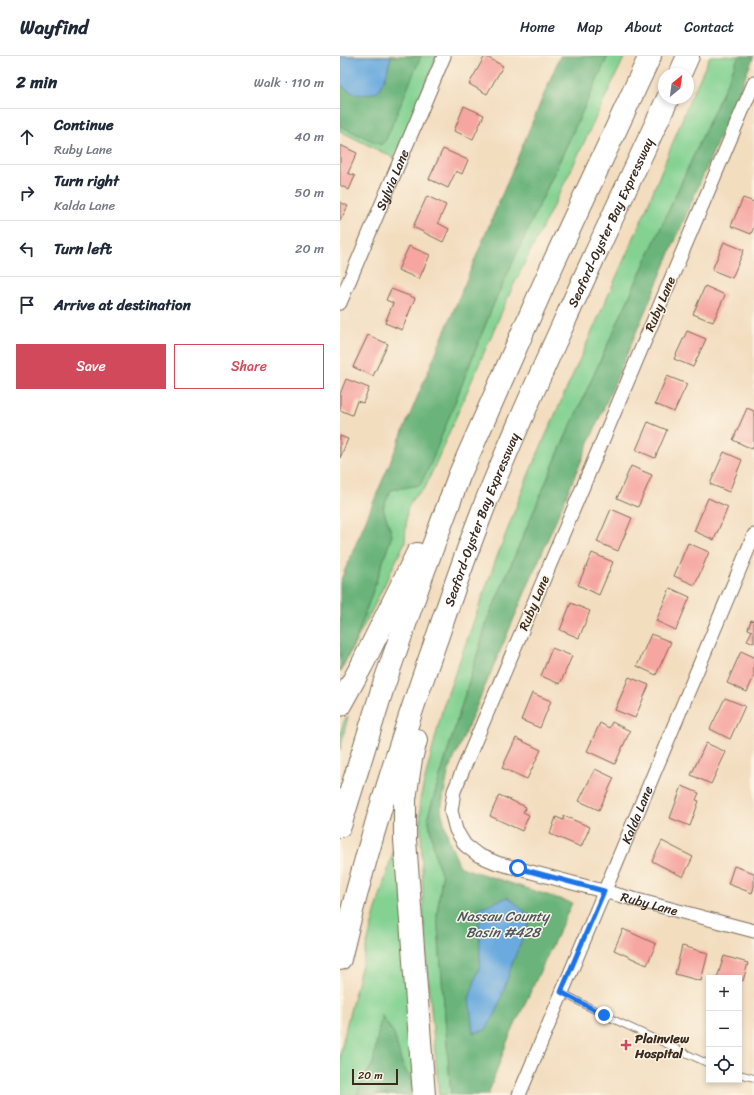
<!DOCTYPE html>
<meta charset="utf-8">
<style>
:root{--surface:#fff;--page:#f2f2f3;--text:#1f2937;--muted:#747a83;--line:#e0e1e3;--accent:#d1495b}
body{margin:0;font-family:Sriracha,sans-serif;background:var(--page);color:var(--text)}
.controls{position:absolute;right:12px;bottom:12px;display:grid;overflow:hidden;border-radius:0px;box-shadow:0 2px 6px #0003}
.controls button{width:36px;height:36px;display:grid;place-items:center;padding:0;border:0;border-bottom:1px solid var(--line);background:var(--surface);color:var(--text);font:20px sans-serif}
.compass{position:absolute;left:318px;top:12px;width:36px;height:36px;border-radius:50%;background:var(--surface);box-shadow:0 2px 6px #0003;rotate:29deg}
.scale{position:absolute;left:12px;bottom:10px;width:46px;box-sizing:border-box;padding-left:4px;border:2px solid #3b2a1e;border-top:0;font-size:11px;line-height:14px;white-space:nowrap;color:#3b2a1e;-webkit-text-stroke:3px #fcf5e5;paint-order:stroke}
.stop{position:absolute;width:12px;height:12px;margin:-9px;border:3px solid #1a73e8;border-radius:50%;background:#fff}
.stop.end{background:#1a73e8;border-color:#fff;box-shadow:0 1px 4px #0008}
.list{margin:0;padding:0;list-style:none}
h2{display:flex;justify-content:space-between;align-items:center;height:52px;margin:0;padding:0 16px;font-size:17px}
h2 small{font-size:13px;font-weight:400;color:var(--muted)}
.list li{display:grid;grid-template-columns:26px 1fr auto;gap:12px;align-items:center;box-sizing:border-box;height:56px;padding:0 16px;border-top:1px solid var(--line)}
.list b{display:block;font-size:15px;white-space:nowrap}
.list p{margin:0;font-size:13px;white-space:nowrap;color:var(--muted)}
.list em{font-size:13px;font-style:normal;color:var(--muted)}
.actions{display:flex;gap:8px;padding:12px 16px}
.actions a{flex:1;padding:9px 0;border:1px solid var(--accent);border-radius:0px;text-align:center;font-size:14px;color:var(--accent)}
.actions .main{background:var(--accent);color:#fff}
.icon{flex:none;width:22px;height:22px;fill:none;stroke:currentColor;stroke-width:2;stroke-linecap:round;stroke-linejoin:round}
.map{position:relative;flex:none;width:414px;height:1039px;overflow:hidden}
header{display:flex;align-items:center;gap:24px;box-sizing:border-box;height:56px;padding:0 20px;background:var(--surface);border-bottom:1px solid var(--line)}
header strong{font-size:19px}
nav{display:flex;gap:22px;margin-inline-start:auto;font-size:14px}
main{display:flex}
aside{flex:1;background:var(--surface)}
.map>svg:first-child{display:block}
.green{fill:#83d292;stroke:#5f7e58}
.forest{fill:#6ab47c;stroke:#526f4d}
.water{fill:#6baade;stroke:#536a7e}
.building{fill:#f6a5a0}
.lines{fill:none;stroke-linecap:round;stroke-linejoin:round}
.lane-casing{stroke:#7b6956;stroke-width:8}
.street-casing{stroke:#7b6956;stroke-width:15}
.highway-casing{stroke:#7b6956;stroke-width:24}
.lane{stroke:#fff;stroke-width:6}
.street{stroke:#fff;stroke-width:13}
.highway{stroke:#fff;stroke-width:22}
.route{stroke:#1a73e8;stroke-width:5}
.poi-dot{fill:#d1495b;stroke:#fcf5e5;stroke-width:1.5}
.labels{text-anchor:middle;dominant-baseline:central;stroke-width:3;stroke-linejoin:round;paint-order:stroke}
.street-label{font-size:13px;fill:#3b2a1e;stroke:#fcf5e5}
.poi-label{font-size:13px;font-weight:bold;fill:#3b2a1e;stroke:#fcf5e5;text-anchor:start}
.water-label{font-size:14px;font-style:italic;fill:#4c5761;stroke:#fcf5e5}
</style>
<header>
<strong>Wayfind</strong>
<nav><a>Home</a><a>Map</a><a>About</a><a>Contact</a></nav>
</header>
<main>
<aside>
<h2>2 min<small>Walk · 110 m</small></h2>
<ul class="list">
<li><svg class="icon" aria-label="ahead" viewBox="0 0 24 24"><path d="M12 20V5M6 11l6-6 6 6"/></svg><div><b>Continue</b><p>Ruby Lane</p></div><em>40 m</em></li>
<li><svg class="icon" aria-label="right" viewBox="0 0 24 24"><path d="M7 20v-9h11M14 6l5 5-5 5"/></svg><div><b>Turn right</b><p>Kalda Lane</p></div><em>50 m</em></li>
<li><svg class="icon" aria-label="left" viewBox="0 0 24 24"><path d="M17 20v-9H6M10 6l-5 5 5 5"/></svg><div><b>Turn left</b></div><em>20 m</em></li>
<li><svg class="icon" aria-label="arrive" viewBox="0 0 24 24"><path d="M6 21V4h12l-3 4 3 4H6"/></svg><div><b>Arrive at destination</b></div></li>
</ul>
<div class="actions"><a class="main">Save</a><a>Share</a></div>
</aside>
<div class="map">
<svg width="414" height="1039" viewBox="0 0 414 1039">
<rect width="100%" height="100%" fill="#fcf5e5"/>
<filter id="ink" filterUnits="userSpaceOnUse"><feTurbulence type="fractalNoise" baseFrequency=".025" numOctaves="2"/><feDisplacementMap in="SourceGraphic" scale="8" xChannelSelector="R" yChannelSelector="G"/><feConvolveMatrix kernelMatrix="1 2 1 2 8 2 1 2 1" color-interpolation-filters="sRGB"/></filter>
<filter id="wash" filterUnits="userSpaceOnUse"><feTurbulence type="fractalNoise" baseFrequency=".012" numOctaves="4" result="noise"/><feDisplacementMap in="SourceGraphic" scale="16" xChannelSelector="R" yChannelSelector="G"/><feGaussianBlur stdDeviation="0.9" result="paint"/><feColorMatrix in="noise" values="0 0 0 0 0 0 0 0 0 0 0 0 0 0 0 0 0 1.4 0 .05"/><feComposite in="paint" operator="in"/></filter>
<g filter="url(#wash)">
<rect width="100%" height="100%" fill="#f3ddbf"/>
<!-- green -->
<g class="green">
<path d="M0,0H97L54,102L0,75Z"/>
<path d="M268,0H285L230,116L173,230L85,432L73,442L67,454L65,486L35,548L0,616L17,581L52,479L43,452L51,433L80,429L91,407L154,247Z"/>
<path d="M370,0H399L220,393L148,563L88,760L96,803L102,820L97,858L111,1039H99L84,876L80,743L103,651L155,506L190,415L303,161L349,46Z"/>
<path d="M8,660L0,695C0,683 0,667 8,660Z"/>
<path d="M58,779L78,1039H0V999L7,967L35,857Z"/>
</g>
<!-- forest -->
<g class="forest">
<path d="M0,0H81L46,84L41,89L0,70Z"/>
<path d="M220,0H268L154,247L91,407L80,429L51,434L43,452L52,479L17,581L0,615V526Z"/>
<path d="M399,0H414L108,717L101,754L109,785L120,811L232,847L167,986L148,1039H111L97,858L102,820L96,803L88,760L148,563L220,393Z"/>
<path d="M41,959L54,978L62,1008L72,1025L70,1039H17L21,1026L33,1008Z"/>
</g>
<!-- water -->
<g class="water">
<path d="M0,0H51L46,20L38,36C19,40 15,41 0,28Z"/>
<path d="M168,841L191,861L172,908L157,955L146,974L133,977L129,943L140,909L139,852Z"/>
</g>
<g id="blocks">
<!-- building -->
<g class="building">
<path d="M145,0L163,10L147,38L129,28Z"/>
<path d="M124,50L144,59L133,83L114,75Z"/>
<path d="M0,89L17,97L8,117L15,120L9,134L0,129Z"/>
<path d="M103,93L128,104L122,118L116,115L108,132L89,123Z"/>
<path d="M87,140L106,149L98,167L109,173L103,186L73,171Z"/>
<path d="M403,142L414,146V171L411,178L391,170Z"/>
<path d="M0,146L8,150L0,165Z"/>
<path d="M384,186L404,194L392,222L372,214Z"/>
<path d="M69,190L90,199L79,223L58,214Z"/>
<path d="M365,230L385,239L373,266L353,258Z"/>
<path d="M51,233L75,242L62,274L45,267L53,247L46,244Z"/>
<path d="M347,275L366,283L353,311L334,303Z"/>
<path d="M28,279L48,288L33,320L13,311Z"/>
<path d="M327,320L347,328L334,356L315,348Z"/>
<path d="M6,323L29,332L23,347L17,345L12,359L0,354V338Z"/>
<path d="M407,352L414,355V389L412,393L393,384Z"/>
<path d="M308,366L327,374L315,402L296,394Z"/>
<path d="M0,380L8,383L0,402Z"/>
<path d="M384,396L402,404L389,436L370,428Z"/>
<path d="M291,410L312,419L298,451L277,442Z"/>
<path d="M368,442L388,451L374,484L354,475Z"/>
<path d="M271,453L292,462L278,495L257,486Z"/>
<path d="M348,487L369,496L355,529L334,520Z"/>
<path d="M252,497L273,506L259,539L238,529Z"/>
<path d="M330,532L350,541L336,574L316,565Z"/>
<path d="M231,547L250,555L239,582L220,574Z"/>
<path d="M411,564L414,565V587L407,584L412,575L408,573Z"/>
<path d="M311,578L331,586L316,619L297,610Z"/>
<path d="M212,592L232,600L220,628L201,620Z"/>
<path d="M401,595L414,601V620L407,636L387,627Z"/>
<path d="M289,621L309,629L295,662L275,654Z"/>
<path d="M192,637L211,645L200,672L181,664Z"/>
<path d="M385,642L405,650L390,683L370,673Z"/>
<path d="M272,666L290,675L275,708L247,695L260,667L269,672Z"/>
<path d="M176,682L201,694L187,723L162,712Z"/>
<path d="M366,687L386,696L371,728L351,719Z"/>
<path d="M255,713L274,722L259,754L239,745Z"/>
<path d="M342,730L359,737L356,744L359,745L350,770L330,762Z"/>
<path d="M159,739L186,751L183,756L189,759L182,775L150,760Z"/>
<path d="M224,760L250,771L241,791L210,778L216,761L223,764Z"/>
<path d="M322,785L353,801L343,821L312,805Z"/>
<path d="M394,810L414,817V831L412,837L388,828Z"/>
<path d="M283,873L316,888L307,909L274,894Z"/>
<path d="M342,890L368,897L361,925L335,918Z"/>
<path d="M384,900L408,907L403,925L399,924V922L388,921V922H377Z"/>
</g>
</g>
</g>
<g filter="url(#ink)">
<use href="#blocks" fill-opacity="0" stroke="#7b6956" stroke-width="1"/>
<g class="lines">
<defs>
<g id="lane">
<path d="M221,936L264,959L369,1008"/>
<path d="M399,1018L414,1022"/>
</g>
<g id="street">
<path id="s1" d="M414,27L114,735L111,755L116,774L125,789L138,799L157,807L414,875"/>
<path id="s2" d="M0,247L104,0"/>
<path id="s3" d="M179,1039L414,479"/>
</g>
<g id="highway">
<path d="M340,18L348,0"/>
<path d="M0,649L22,609L77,498"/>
<path d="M76,684L71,703L65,743V784L84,1039"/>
<path d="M0,770L43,631L80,525L119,420L212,210L310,0"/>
<path id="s4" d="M0,903C26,793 60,685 98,579C115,529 132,479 152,431C207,299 268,171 328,42"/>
</g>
</defs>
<!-- lane casing -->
<use href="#lane" class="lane-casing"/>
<!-- street casing -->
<use href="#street" class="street-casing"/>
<!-- highway casing -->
<use href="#highway" class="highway-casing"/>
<!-- lane -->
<use href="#lane" class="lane"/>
<!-- street -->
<use href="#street" class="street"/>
<!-- highway -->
<use href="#highway" class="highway"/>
</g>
</g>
<g class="lines" filter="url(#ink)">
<!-- route -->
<path class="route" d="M178,812L264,835L221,936L264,959"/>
</g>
<!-- markers -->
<path class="poi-dot" d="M284 983h4v4h4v4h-4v4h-4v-4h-4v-4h4z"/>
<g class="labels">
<!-- street labels -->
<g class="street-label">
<text stroke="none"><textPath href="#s2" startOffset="134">Sylvia Lane</textPath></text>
<text stroke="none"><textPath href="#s4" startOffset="786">Seaford-Oyster Bay Expressway</textPath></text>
<text transform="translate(320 248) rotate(-67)">Ruby Lane</text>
<text stroke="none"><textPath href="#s4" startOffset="462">Seaford-Oyster Bay Expressway</textPath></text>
<text transform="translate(194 547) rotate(-67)">Ruby Lane</text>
<text stroke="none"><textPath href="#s3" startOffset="304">Kalda Lane</textPath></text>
<text stroke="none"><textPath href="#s1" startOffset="1021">Ruby Lane</textPath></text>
</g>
<!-- poi labels -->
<g class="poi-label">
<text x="295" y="982">Plainview<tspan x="295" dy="15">Hospital</tspan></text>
</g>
<!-- water labels -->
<g class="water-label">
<text x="163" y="860">Nassau County<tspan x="163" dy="16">Basin #428</tspan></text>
</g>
</g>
</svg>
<div class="controls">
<button>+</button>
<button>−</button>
<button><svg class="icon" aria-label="locate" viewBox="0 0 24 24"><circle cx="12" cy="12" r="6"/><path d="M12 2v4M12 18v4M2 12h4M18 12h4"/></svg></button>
</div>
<svg class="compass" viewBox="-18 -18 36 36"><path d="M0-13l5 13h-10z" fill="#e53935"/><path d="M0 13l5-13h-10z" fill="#747a83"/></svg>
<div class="scale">20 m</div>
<div class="stop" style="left:178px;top:812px"></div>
<div class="stop end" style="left:264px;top:959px"></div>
</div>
</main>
